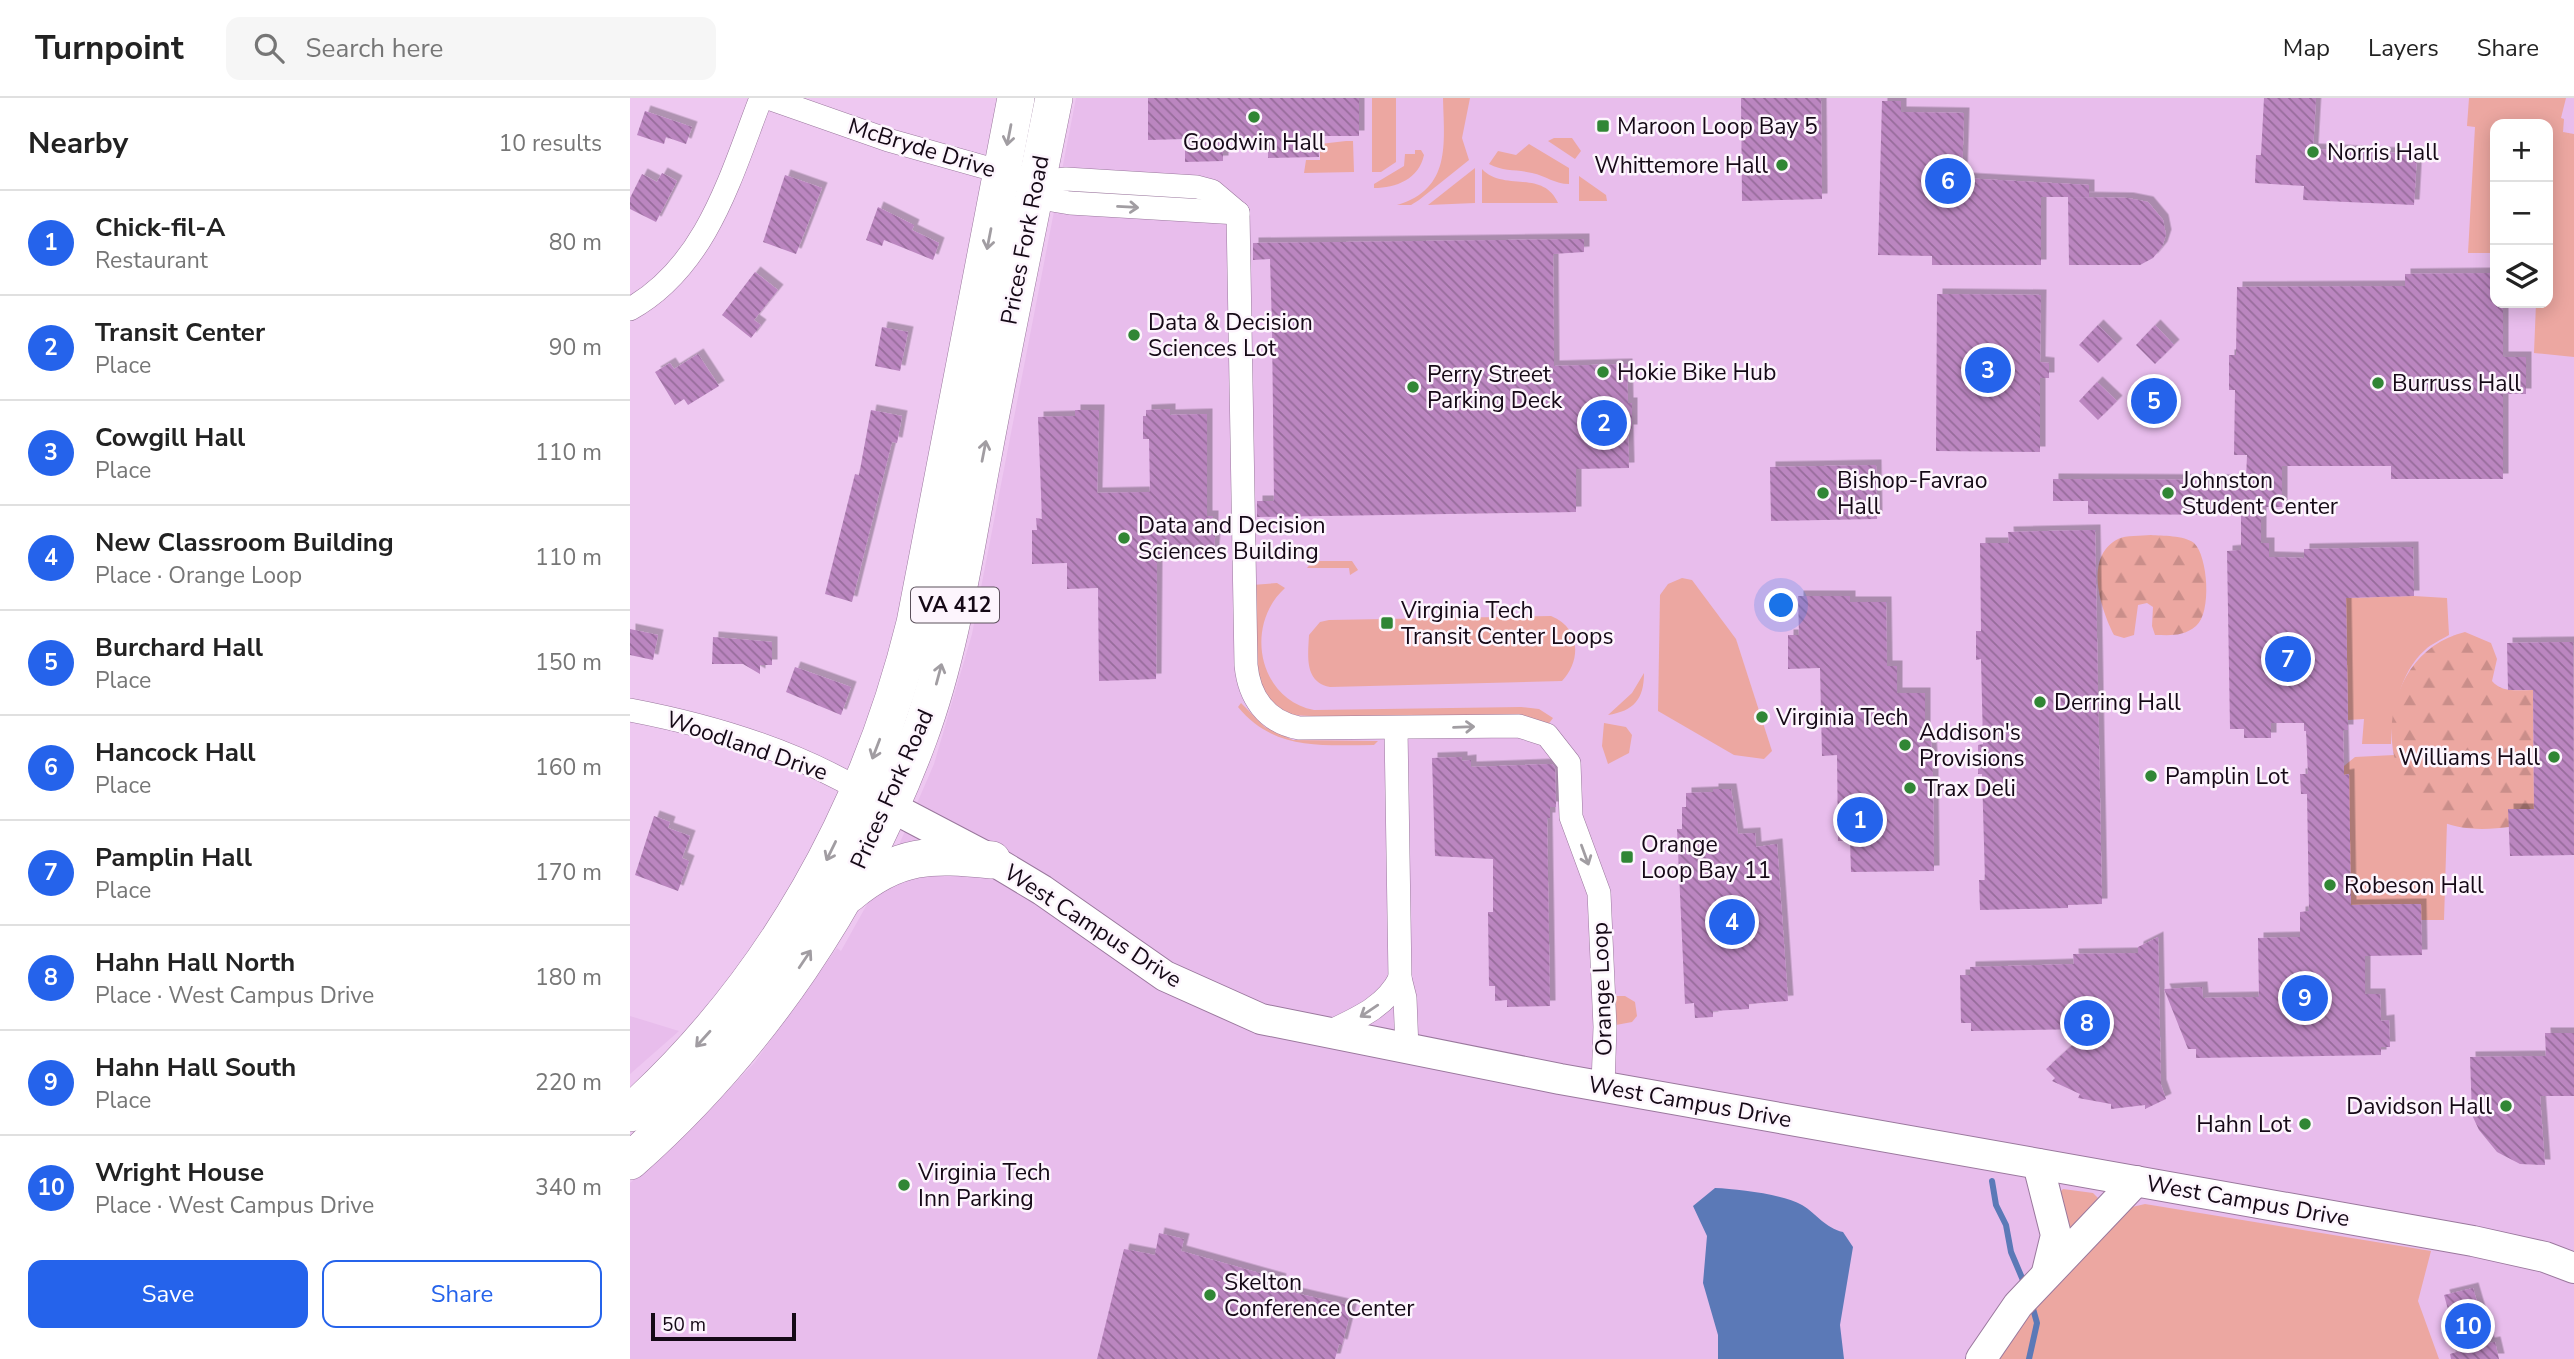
<!DOCTYPE html>
<meta charset="utf-8">
<style>
:root{--surface:#fff;--page:#f6f6f6;--text:#222;--muted:#767676;--line:#e0e0e0;--accent:#2563eb}
body{margin:0;font-family:"Nunito Sans",sans-serif;background:var(--page);color:var(--text)}
.controls{position:absolute;right:21px;top:21px;display:grid;overflow:hidden;border-radius:14px;box-shadow:0 4px 18px #0003}
.controls button{width:63px;height:63px;display:grid;place-items:center;padding:0;border:0;border-bottom:2px solid var(--line);background:var(--surface);color:var(--text);font:35px sans-serif}
.scale{position:absolute;left:21px;bottom:18px;width:145px;box-sizing:border-box;padding-left:7px;border:4px solid #150916;border-top:0;font-size:19px;line-height:24px;white-space:nowrap;color:#150916;-webkit-text-stroke:5px #fdf5fd;paint-order:stroke}
.you{position:absolute;left:1152px;top:508px;width:24px;height:24px;margin:-18px;border:5px solid #fff;border-radius:50%;background:#1a73e8;box-shadow:0 0 0 10px #1a73e833}
.badge{display:grid;place-items:center;width:46px;height:46px;border-radius:50%;background:var(--accent);color:#fff;font-size:23px;font-weight:700}
.pin{position:absolute;translate:-50% -50%;border:4px solid #fff;box-shadow:0 2px 7px #0006}
.list{margin:0;padding:0;list-style:none}
h2{display:flex;justify-content:space-between;align-items:center;height:91px;margin:0;padding:0 28px;font-size:30px}
h2 small{font-size:23px;font-weight:400;color:var(--muted)}
.list li{display:grid;grid-template-columns:46px 1fr auto;gap:21px;align-items:center;box-sizing:border-box;height:105px;padding:0 28px;border-top:2px solid var(--line)}
.list b{display:block;font-size:26px;white-space:nowrap}
.list p{margin:0;font-size:23px;white-space:nowrap;color:var(--muted)}
.list em{font-size:23px;font-style:normal;color:var(--muted)}
.actions{display:flex;gap:14px;padding:21px 28px}
.actions a{flex:1;padding:16px 0;border:2px solid var(--accent);border-radius:14px;text-align:center;font-size:24px;color:var(--accent)}
.actions .main{background:var(--accent);color:#fff}
.icon{flex:none;width:38px;height:38px;fill:none;stroke:currentColor;stroke-width:2;stroke-linecap:round;stroke-linejoin:round}
.map{position:relative;flex:none;width:1944px;height:1261px;overflow:hidden}
header{display:flex;align-items:center;gap:42px;box-sizing:border-box;height:98px;padding:0 35px;background:var(--surface);border-bottom:2px solid var(--line)}
header strong{font-size:33px}
nav{display:flex;gap:38px;margin-inline-start:auto;font-size:24px}
.search{width:490px;height:63px;background:var(--page);display:flex;align-items:center;gap:18px;box-sizing:border-box;padding:0 24px;border-radius:14px;color:var(--muted);font-size:26px}
main{display:flex}
aside{flex:1;background:var(--surface)}
.map>svg:first-child{display:block}
.built{fill:#e8bdec;fill-rule:evenodd}
.green{fill:#eca7a1}
.forest{fill:url(#forest-firs)}
.water{fill:#5b79b7}
.lines{fill:none;stroke-linecap:round;stroke-linejoin:round}
.stream{stroke:#5b79b7;stroke-width:6}
.building{fill:url(#building-back-hatch);filter:url(#shadow)}
.minor-casing{stroke:#9a789d;stroke-width:24}
.tertiary-casing{stroke:#9a789d;stroke-width:32}
.primary-casing{stroke:#9a789d;stroke-width:38}
.minor{stroke:#fff;stroke-width:23}
.tertiary{stroke:#fff;stroke-width:30}
.primary{stroke:#fff;stroke-width:37}
.oneway{stroke:#a19da2}
.poi-dot{fill:#318635;stroke:#fdf5fd;stroke-width:2.5}
.labels{text-anchor:middle;dominant-baseline:central;stroke-width:5;stroke-linejoin:round;paint-order:stroke}
.shield{fill:#fdf5fd;stroke:#5b505b;stroke-width:2}
.shield-label{font-size:21px;font-weight:bold;fill:#150916}
.poi-label{font-size:23px;fill:#150916;stroke:#fdf5fd;text-anchor:start}
.street-label{font-size:23px;fill:#150916;stroke:#fdf5fd}
</style>
<header>
<strong>Turnpoint</strong>
<div class="search"><svg class="icon" aria-label="search" viewBox="0 0 24 24"><circle cx="10" cy="10" r="6"/><path d="M15 15l6 6"/></svg>Search here</div>
<nav><a>Map</a><a>Layers</a><a>Share</a></nav>
</header>
<main>
<aside>
<h2>Nearby<small>10 results</small></h2>
<ul class="list">
<li><span class="badge">1</span><div><b>Chick-fil-A</b><p>Restaurant</p></div><em>80 m</em></li>
<li><span class="badge">2</span><div><b>Transit Center</b><p>Place</p></div><em>90 m</em></li>
<li><span class="badge">3</span><div><b>Cowgill Hall</b><p>Place</p></div><em>110 m</em></li>
<li><span class="badge">4</span><div><b>New Classroom Building</b><p>Place · Orange Loop</p></div><em>110 m</em></li>
<li><span class="badge">5</span><div><b>Burchard Hall</b><p>Place</p></div><em>150 m</em></li>
<li><span class="badge">6</span><div><b>Hancock Hall</b><p>Place</p></div><em>160 m</em></li>
<li><span class="badge">7</span><div><b>Pamplin Hall</b><p>Place</p></div><em>170 m</em></li>
<li><span class="badge">8</span><div><b>Hahn Hall North</b><p>Place · West Campus Drive</p></div><em>180 m</em></li>
<li><span class="badge">9</span><div><b>Hahn Hall South</b><p>Place</p></div><em>220 m</em></li>
<li><span class="badge">10</span><div><b>Wright House</b><p>Place · West Campus Drive</p></div><em>340 m</em></li>
</ul>
<div class="actions"><a class="main">Save</a><a>Share</a></div>
</aside>
<div class="map">
<svg width="1944" height="1261" viewBox="0 0 1944 1261">
<defs>
<pattern id="forest-firs" width="22" height="20" patternUnits="userSpaceOnUse" patternTransform="scale(1.75)"><rect width="22" height="20" fill="#eca7a1"/><path d="M5 1l3.5 6h-7zM16 11l3.5 6h-7z" fill="#ca8e8a"/></pattern>
<pattern id="building-back-hatch" width="6" height="6" patternUnits="userSpaceOnUse" patternTransform="scale(1.75)"><rect width="6" height="6" fill="#bb86c0"/><path d="M-1 5l2 2M0 0l6 6M5-1l2 2" fill="none" stroke="#976c9b"/></pattern>
<filter id="shadow"><feDropShadow dx="5.5" dy="-5.5" stdDeviation="0" flood-color="#0004"/></filter>
</defs>
<rect width="100%" height="100%" fill="#eec8f1"/>
<!-- built -->
<g class="built">
<path d="M446,0H1944V1261H0V1085L75,1017L125,964L207,850L211,853L265,756L304,666L342,536ZM1865,26H1918V205H1865Z"/>
<path d="M0,918L49,933L0,976Z"/>
</g>
<!-- green -->
<g class="green">
<path d="M742,0H766V64L751,74H742Z"/>
<path d="M813,0H840L832,40L839,62L789,102L781,107H767C822,91 814,45 813,0Z"/>
<path d="M1839,0H1936L1931,20L1934,21L1933,34L1944,36V259L1904,255L1906,205H1918V26H1865V155H1838L1845,29L1837,28Z"/>
<path d="M924,40H942L951,53L945,61L918,43Z"/>
<path d="M716,43H723L724,74L674,75L676,62H690V46Z"/>
<path d="M899,46L939,70V86C925,86 916,78 902,75C886,71 874,74 859,66L868,53L886,57Z"/>
<path d="M785,52H791L794,57C789,81 766,90 744,90V86L774,68L775,56H785Z"/>
<path d="M845,70V105L798,107Z"/>
<path d="M852,71C873,94 913,71 928,105H852Z"/>
<path d="M949,78L976,97L977,103H949Z"/>
<path d="M683,463H722L728,472L720,477L719,470H677Z"/>
<path d="M1052,480L1062,482L1106,541L1142,653L1134,661L1104,657L1028,613L1030,497L1038,486Z"/>
<path d="M647,485L655,490C614,527 628,601 684,612L891,609L909,611L923,620L917,628L658,617L645,610L627,583L622,487Z"/>
<path d="M1784,498L1817,500L1819,537C1811,542 1801,546 1795,552C1770,574 1762,615 1761,646H1732L1734,621L1718,622L1716,500Z"/>
<path d="M921,518C950,529 952,562 932,583L700,589C674,584 678,558 679,537L690,524L699,522Z"/>
<path d="M1014,575C1014,601 1004,613 978,617L1002,595Z"/>
<path d="M611,605L635,629L663,642L748,643L744,647C693,647 644,653 608,609Z"/>
<path d="M974,625L996,629L1002,637L999,655L978,666L972,648Z"/>
<path d="M1764,657C1771,683 1789,716 1817,724L1814,822H1791L1790,806L1721,807L1718,676L1714,677V668L1725,659Z"/>
<path d="M985,898H995L1005,904L1007,918L1002,924L986,927Z"/>
<path d="M1433,1091L1463,1095L1468,1100L1443,1130L1438,1131L1429,1095Z"/>
<path d="M1515,1106L1801,1153L1788,1203L1809,1261H1366L1393,1219L1498,1110Z"/>
</g>
<!-- forest -->
<g class="forest">
<path d="M1521,437C1532,438 1554,437 1564,445C1578,458 1582,515 1566,528C1553,539 1540,537 1525,537L1522,528L1523,509L1517,505L1508,507L1504,537L1494,540L1484,537C1471,511 1453,459 1488,441C1496,437 1511,438 1521,437Z"/>
<path d="M1835,534L1861,545L1867,561L1862,583C1872,595 1888,592 1903,592L1904,711H1879V729C1857,732 1825,733 1805,720C1735,673 1753,553 1835,534Z"/>
</g>
<!-- water -->
<path class="water" d="M1085,1090C1108,1091 1152,1096 1172,1107C1187,1116 1195,1130 1213,1134L1223,1149L1210,1227L1214,1261H1088V1237L1073,1185L1077,1138L1063,1108Z"/>
<g class="lines">
<!-- stream -->
<g class="stream">
<path d="M1362,1083L1366,1107L1376,1127L1381,1154L1395,1187"/>
<path d="M1399,1261L1407,1225L1402,1207"/>
</g>
</g>
<!-- building -->
<g class="building">
<path d="M518,0H729V38H688L689,59L638,60V40H593V63L555,64V41L518,42Z"/>
<path d="M1111,0H1191L1192,101L1112,103Z"/>
<path d="M1634,0H1686L1683,51L1787,56L1784,107L1673,102L1674,88L1625,85L1626,57H1631Z"/>
<path d="M1252,3H1271V14L1334,15L1332,80L1459,87V99H1411V167H1302V158L1248,157Z"/>
<path d="M15,13L62,29L56,46L36,39L34,46L7,37Z"/>
<path d="M32,75L47,83L26,124L0,111V100L12,76L27,84Z"/>
<path d="M155,77L192,90L166,156L133,144Z"/>
<path d="M1438,99L1498,100L1518,104L1533,122L1536,137L1532,149L1523,160L1510,167H1439Z"/>
<path d="M248,109L284,127L282,132L309,145L303,162L254,142L252,148L236,142Z"/>
<path d="M954,141V154L923,156L924,268L997,266L998,305H1002V332H998L999,370L946,371V414L627,419V403H644L642,230L640,161L623,162V145Z"/>
<path d="M125,174L148,192L124,222L131,227L121,240L92,217Z"/>
<path d="M1865,175V205H1873V259H1896V296H1873V381H1761V368H1652V409H1631V445H1639V459L1674,460V451L1783,449L1784,498L1716,500L1718,632H1713L1714,677L1719,676L1721,807L1791,806L1792,857L1735,858V896H1750L1751,923L1759,922L1760,949H1751V957L1566,960V951H1558L1534,891L1572,889L1573,900L1629,899L1628,840L1670,839V814L1679,813L1677,696H1671L1670,676H1678L1676,633H1674V625H1641V640H1614V631H1600L1597,453L1611,452V417L1458,416V403H1423V381L1616,382L1617,357H1604L1605,292H1599V257H1606L1607,189L1775,188V176Z"/>
<path d="M1307,196L1411,197L1410,264L1419,265V280H1410V354L1306,353Z"/>
<path d="M1468,227L1487,246L1468,265L1449,247Z"/>
<path d="M1525,227L1544,247L1525,266L1506,247Z"/>
<path d="M252,229L278,234L270,273L245,268Z"/>
<path d="M68,256L89,288L58,307L54,301L45,307L25,274L40,265L44,271Z"/>
<path d="M1467,284L1487,303L1468,322L1449,303Z"/>
<path d="M1524,284L1543,303L1524,322L1505,303Z"/>
<path d="M540,311V317L577,316V418H583V429H586L583,461L527,462L526,581L469,583L468,490L437,491V465L402,466V432H407L406,420L412,421L408,319L445,318V312H469L467,395L520,394L519,341H513V318H516V312Z"/>
<path d="M241,312L272,318L267,345L262,344L222,504L195,496L225,376L229,377Z"/>
<path d="M1246,367L1247,421L1141,423L1140,369Z"/>
<path d="M1465,432L1472,806L1438,807V810L1350,812L1349,782H1355L1352,676H1348V647L1353,646L1351,561L1346,562V533H1351L1350,445H1379L1378,434Z"/>
<path d="M1168,498H1220V504H1256L1257,568H1267V595H1295V643H1301L1303,678L1304,773L1221,774L1220,743H1208L1207,657L1192,658L1190,570L1158,571V537H1169Z"/>
<path d="M0,531L28,537L23,562L0,557Z"/>
<path d="M83,539L142,544V567H130V576L113,566H82Z"/>
<path d="M1943,544L1944,757L1880,758L1878,711H1904L1903,592H1878L1877,545Z"/>
<path d="M165,569L221,589L211,617L156,594Z"/>
<path d="M832,659V663L841,662V669L922,666L925,670L926,709H920V720H917L920,908L877,909V902L865,903V888H859L858,814H863V761L805,758L802,660Z"/>
<path d="M1083,691H1101L1108,736L1125,735L1126,749L1147,746L1158,903L1119,906V911L1083,913V919L1065,920L1064,905L1055,906L1047,731H1052V709H1056V695L1083,694Z"/>
<path d="M24,718L40,724L38,730L60,738L52,760L59,763L48,793L5,777Z"/>
<path d="M1528,839L1531,987L1536,1001L1515,1011V1007L1481,1011V1006L1448,1000L1450,996L1422,983L1425,980L1416,971L1460,931L1341,933V925H1331L1330,877H1340V869L1444,866L1443,856L1508,855V849Z"/>
<path d="M1915,935H1944V998H1910L1915,1067L1890,1066L1867,1054L1849,1032L1842,1017L1840,959L1916,958Z"/>
<path d="M529,1135L554,1141L551,1153L651,1181L648,1191L722,1208L712,1247L709,1246L705,1261H467L494,1151L525,1157Z"/>
<path d="M1843,1190L1859,1245L1865,1244L1869,1261H1821L1820,1256L1837,1251H1829L1814,1197Z"/>
</g>
<g class="lines">
<defs>
<g id="minor">
<path d="M138,0L258,42L407,84L436,81L567,89L582,93L608,115L616,567C619,599 636,624 669,630L889,628L917,637L939,665L941,719L969,795L975,929L973,988"/>
<path d="M407,84L422,102L440,105L608,115"/>
<path d="M0,211C77,168 101,77 131,0"/>
<path d="M0,612C79,627 160,651 230,692"/>
<path d="M766,631L770,880L775,900L777,951"/>
<path d="M699,934C726,921 756,909 770,880"/>
</g>
<g id="tertiary">
<path d="M242,699L362,762L412,792L535,878L631,921L930,981L1843,1143L1915,1159L1944,1170"/>
<path d="M1408,1066L1426,1137L1417,1174"/>
<path d="M1351,1261L1388,1207L1506,1083"/>
</g>
<g id="primary">
<path d="M219,796C268,755 301,756 362,762"/>
<path d="M0,1015C144,885 239,713 285,525L386,0"/>
<path d="M0,1063C129,949 229,801 289,639C322,549 335,452 353,358C375,239 400,119 424,0"/>
</g>
</defs>
<!-- minor casing -->
<use href="#minor" class="minor-casing"/>
<!-- tertiary casing -->
<use href="#tertiary" class="tertiary-casing"/>
<!-- primary casing -->
<use href="#primary" class="primary-casing"/>
<!-- minor -->
<use href="#minor" class="minor"/>
<!-- tertiary -->
<use href="#tertiary" class="tertiary"/>
<!-- primary -->
<use href="#primary" class="primary"/>
</g>
<!-- one-way arrows -->
<defs><path id="oneway-shaft" d="M-6 0H5M1.5-3L5.5 0L1.5 3" fill="none" stroke-width="1.6" stroke-linecap="round" stroke-linejoin="round" transform="scale(1.75)"/></defs>
<g class="oneway">
<use href="#oneway-shaft" transform="translate(379 37) rotate(101)"/>
<use href="#oneway-shaft" transform="translate(498 109) rotate(3)"/>
<use href="#oneway-shaft" transform="translate(359 141) rotate(101)"/>
<use href="#oneway-shaft" transform="translate(354 353) rotate(-79)"/>
<use href="#oneway-shaft" transform="translate(309 576) rotate(-75)"/>
<use href="#oneway-shaft" transform="translate(834 629) rotate(-2)"/>
<use href="#oneway-shaft" transform="translate(246 651) rotate(111)"/>
<use href="#oneway-shaft" transform="translate(201 753) rotate(116)"/>
<use href="#oneway-shaft" transform="translate(955 757) rotate(70)"/>
<use href="#oneway-shaft" transform="translate(175 861) rotate(-56)"/>
<use href="#oneway-shaft" transform="translate(739 913) rotate(146)"/>
<use href="#oneway-shaft" transform="translate(73 941) rotate(132)"/>
</g>
<!-- markers -->
<g class="poi-dot">
<circle cx="624" cy="19" r="7"/>
<rect x="966" y="21" width="14" height="14" rx="3.5"/>
<circle cx="1683" cy="54" r="7"/>
<circle cx="1152" cy="67" r="7"/>
<circle cx="504" cy="237" r="7"/>
<circle cx="973" cy="274" r="7"/>
<circle cx="1748" cy="285" r="7"/>
<circle cx="783" cy="289" r="7"/>
<circle cx="1193" cy="395" r="7"/>
<circle cx="1538" cy="395" r="7"/>
<circle cx="494" cy="440" r="7"/>
<rect x="750" y="518" width="14" height="14" rx="3.5"/>
<circle cx="1410" cy="604" r="7"/>
<circle cx="1132" cy="619" r="7"/>
<circle cx="1275" cy="647" r="7"/>
<circle cx="1924" cy="659" r="7"/>
<circle cx="1521" cy="678" r="7"/>
<circle cx="1280" cy="690" r="7"/>
<rect x="990" y="752" width="14" height="14" rx="3.5"/>
<circle cx="1700" cy="787" r="7"/>
<circle cx="1876" cy="1008" r="7"/>
<circle cx="1675" cy="1026" r="7"/>
<circle cx="274" cy="1087" r="7"/>
<circle cx="580" cy="1197" r="7"/>
</g>
<g class="labels">
<!-- shield labels -->
<rect class="shield" x="281" y="489.5" width="88" height="35" rx="5"/>
<g class="shield-label">
<text x="325" y="507">VA 412</text>
</g>
<!-- poi labels -->
<g class="poi-label">
<text x="987" y="28">Maroon Loop Bay 5</text>
<text x="624" y="44" text-anchor="middle">Goodwin Hall</text>
<text x="1697" y="54">Norris Hall</text>
<text x="1138" y="67" text-anchor="end">Whittemore Hall</text>
<text x="518" y="224">Data &amp; Decision<tspan x="518" dy="26">Sciences Lot</tspan></text>
<text x="987" y="274">Hokie Bike Hub</text>
<text x="797" y="276">Perry Street<tspan x="797" dy="26">Parking Deck</tspan></text>
<text x="1762" y="285">Burruss Hall</text>
<text x="1207" y="382">Bishop-Favrao<tspan x="1207" dy="26">Hall</tspan></text>
<text x="1552" y="382">Johnston<tspan x="1552" dy="26">Student Center</tspan></text>
<text x="508" y="427">Data and Decision<tspan x="508" dy="26">Sciences Building</tspan></text>
<text x="771" y="512">Virginia Tech<tspan x="771" dy="26">Transit Center Loops</tspan></text>
<text x="1424" y="604">Derring Hall</text>
<text x="1146" y="619">Virginia Tech</text>
<text x="1289" y="634">Addison's<tspan x="1289" dy="26">Provisions</tspan></text>
<text x="1910" y="659" text-anchor="end">Williams Hall</text>
<text x="1535" y="678">Pamplin Lot</text>
<text x="1294" y="690">Trax Deli</text>
<text x="1011" y="746">Orange<tspan x="1011" dy="26">Loop Bay 11</tspan></text>
<text x="1714" y="787">Robeson Hall</text>
<text x="1862" y="1008" text-anchor="end">Davidson Hall</text>
<text x="1661" y="1026" text-anchor="end">Hahn Lot</text>
<text x="288" y="1074">Virginia Tech<tspan x="288" dy="26">Inn Parking</tspan></text>
<text x="594" y="1184">Skelton<tspan x="594" dy="26">Conference Center</tspan></text>
</g>
<!-- street labels -->
<g class="street-label">
<text transform="translate(292 50) rotate(17)">McBryde Drive</text>
<text transform="translate(395 142) rotate(-79)">Prices Fork Road</text>
<text transform="translate(117 648) rotate(19)">Woodland Drive</text>
<text transform="translate(262 691) rotate(-66)">Prices Fork Road</text>
<text transform="translate(463 828) rotate(33)">West Campus Drive</text>
<text transform="translate(972 891) rotate(-92)">Orange Loop</text>
<text transform="translate(1060 1004) rotate(10)">West Campus Drive</text>
<text transform="translate(1618 1103) rotate(10)">West Campus Drive</text>
</g>
</g>
</svg>
<div class="controls">
<button>+</button>
<button>−</button>
<button><svg class="icon" aria-label="layers" viewBox="0 0 24 24"><path d="M12 4l9 5-9 5-9-5zM3 14l9 5 9-5"/></svg></button>
</div>
<div class="scale">50 m</div>
<div class="you"></div>
<div class="pin badge" style="left:1230px;top:722px">1</div>
<div class="pin badge" style="left:974px;top:325px">2</div>
<div class="pin badge" style="left:1358px;top:272px">3</div>
<div class="pin badge" style="left:1102px;top:824px">4</div>
<div class="pin badge" style="left:1524px;top:303px">5</div>
<div class="pin badge" style="left:1318px;top:83px">6</div>
<div class="pin badge" style="left:1658px;top:561px">7</div>
<div class="pin badge" style="left:1457px;top:925px">8</div>
<div class="pin badge" style="left:1675px;top:900px">9</div>
<div class="pin badge" style="left:1838px;top:1228px">10</div>
</div>
</main>
